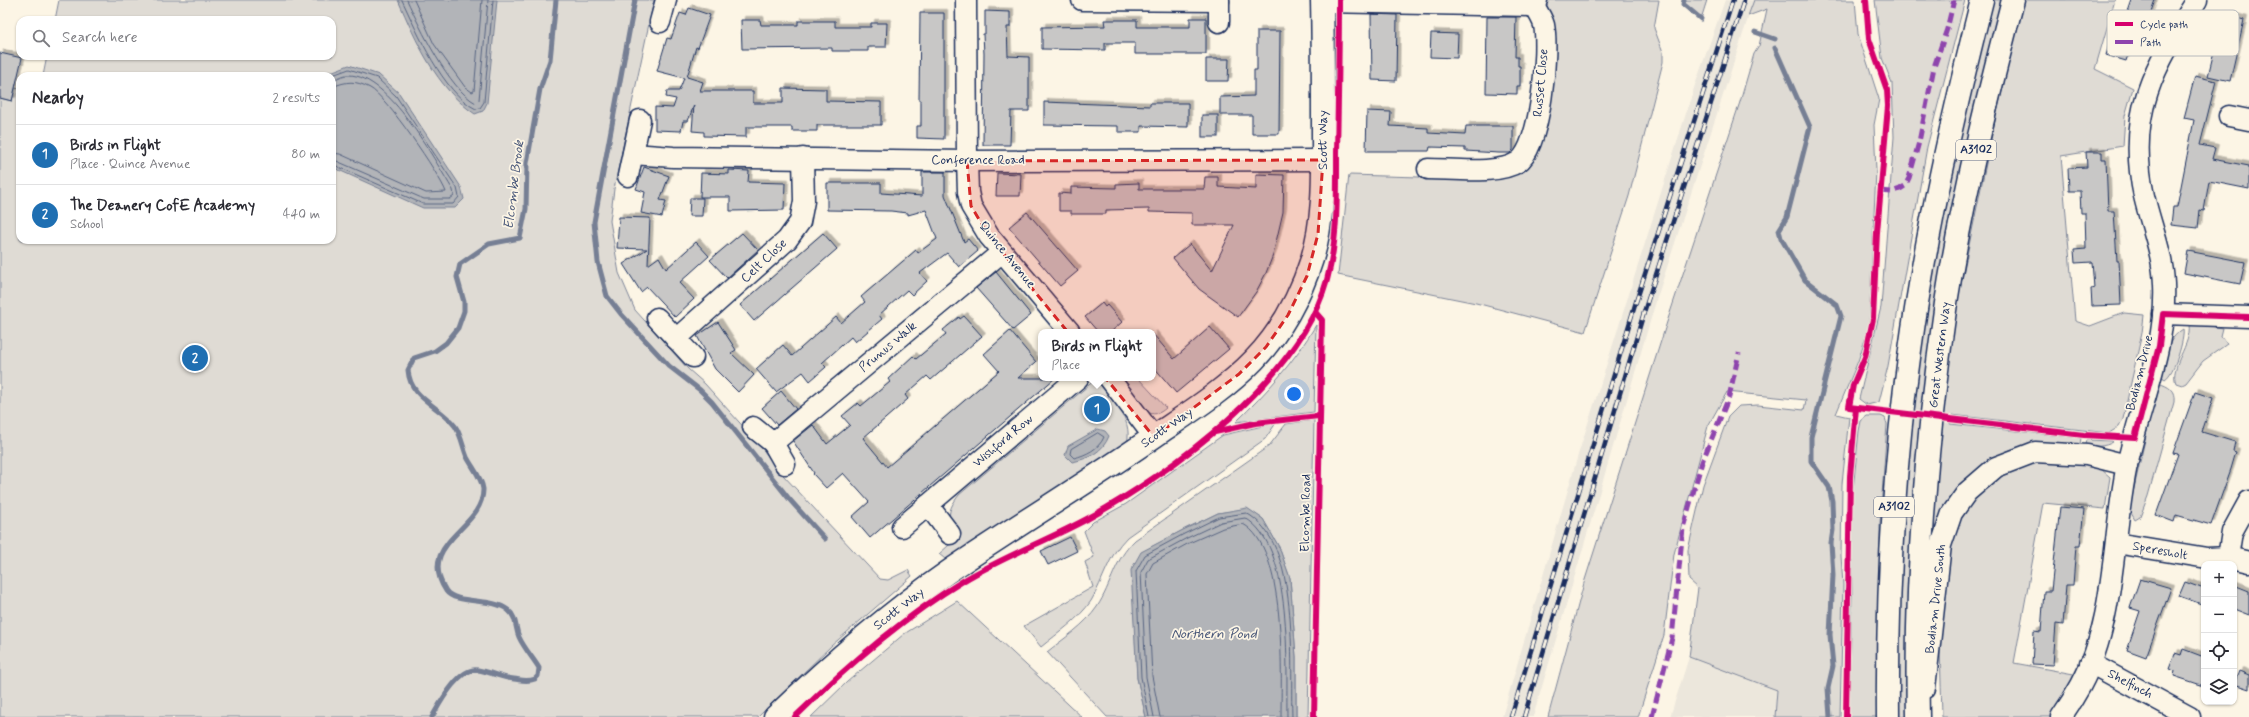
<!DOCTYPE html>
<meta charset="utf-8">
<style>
:root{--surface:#fff;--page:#f2f2f3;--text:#2b2b33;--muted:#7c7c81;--line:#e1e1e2;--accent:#1f6fb2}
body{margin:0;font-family:Mynerve,sans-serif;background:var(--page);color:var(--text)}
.controls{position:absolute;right:12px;bottom:12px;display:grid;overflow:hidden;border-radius:8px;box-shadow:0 1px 3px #0004}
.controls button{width:36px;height:36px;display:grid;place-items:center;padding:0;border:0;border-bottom:1px solid var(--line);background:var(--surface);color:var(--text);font:20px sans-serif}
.you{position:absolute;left:1294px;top:394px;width:14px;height:14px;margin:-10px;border:3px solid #fff;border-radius:50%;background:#1a73e8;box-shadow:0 0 0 6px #1a73e833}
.badge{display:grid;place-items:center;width:26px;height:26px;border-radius:50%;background:var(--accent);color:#fff;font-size:13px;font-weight:700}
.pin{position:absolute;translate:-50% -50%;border:2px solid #fff;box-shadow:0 1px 4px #0006}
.popup{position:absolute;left:1038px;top:329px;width:118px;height:52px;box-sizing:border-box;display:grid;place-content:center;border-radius:8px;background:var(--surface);filter:drop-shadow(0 1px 3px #0005);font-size:13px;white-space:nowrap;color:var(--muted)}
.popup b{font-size:15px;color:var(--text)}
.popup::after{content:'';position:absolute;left:50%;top:100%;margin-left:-8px;border:8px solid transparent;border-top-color:var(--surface)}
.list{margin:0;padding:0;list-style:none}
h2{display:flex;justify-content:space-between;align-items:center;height:52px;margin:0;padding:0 16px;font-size:17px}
h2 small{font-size:13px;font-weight:400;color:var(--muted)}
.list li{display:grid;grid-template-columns:26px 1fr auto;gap:12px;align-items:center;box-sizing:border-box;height:60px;padding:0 16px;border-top:1px solid var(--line)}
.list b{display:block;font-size:15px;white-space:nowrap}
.list p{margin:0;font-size:13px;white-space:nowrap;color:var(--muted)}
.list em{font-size:13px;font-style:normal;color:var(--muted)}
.icon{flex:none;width:22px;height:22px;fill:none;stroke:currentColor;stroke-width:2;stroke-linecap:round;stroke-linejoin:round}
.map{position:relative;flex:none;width:2249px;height:717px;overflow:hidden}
.search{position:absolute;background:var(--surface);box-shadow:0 1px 3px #0004;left:16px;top:16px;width:320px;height:44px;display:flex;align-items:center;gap:10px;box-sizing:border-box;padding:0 14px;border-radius:12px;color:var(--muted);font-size:15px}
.panel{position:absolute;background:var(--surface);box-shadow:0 1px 3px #0004;left:16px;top:72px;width:320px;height:172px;border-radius:12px}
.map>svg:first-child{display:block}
.built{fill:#ece7dc}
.green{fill:#dfdbd4;stroke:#7d8599}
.water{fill:#b2b4b8;stroke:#767f94}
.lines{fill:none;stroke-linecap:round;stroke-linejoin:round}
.shore{stroke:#576482;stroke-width:1}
.stream{stroke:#767f94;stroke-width:5}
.building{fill:#c8c7c6;stroke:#1b2f5e;filter:url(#shadow)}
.minor-casing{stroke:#1b2f5e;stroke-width:23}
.tertiary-casing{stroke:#1b2f5e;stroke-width:25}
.primary-casing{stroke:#1b2f5e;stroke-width:25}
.minor{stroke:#fcf5e5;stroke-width:20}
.tertiary{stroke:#fcf5e5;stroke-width:22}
.primary{stroke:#fcf5e5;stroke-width:22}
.rail-casing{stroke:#1b2f5e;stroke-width:4.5}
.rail{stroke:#fcf5e5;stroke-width:3;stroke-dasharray:9;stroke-linecap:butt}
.quiet{stroke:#8e44ad;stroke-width:5;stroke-dasharray:10 5;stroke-linecap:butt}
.cycleway-casing{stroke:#fcf5e5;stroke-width:8}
.cycleway{stroke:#d6006c;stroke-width:6}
.marked{fill:#d62828;fill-opacity:0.2;stroke:#d62828;stroke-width:3;stroke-dasharray:8 5;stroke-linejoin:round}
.labels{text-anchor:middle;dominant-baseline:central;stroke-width:3.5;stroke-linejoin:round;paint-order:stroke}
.shield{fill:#fcf5e5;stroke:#5e6a86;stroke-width:1}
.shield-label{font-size:12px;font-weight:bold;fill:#1b2f5e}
.street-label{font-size:13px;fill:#1b2f5e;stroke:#fcf5e5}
.water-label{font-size:14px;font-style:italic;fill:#485779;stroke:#fcf5e5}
.key{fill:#fcf5e5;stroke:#b8babc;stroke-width:1}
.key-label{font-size:11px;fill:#1b2f5e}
</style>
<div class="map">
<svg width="2249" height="717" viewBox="0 0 2249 717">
<defs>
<filter id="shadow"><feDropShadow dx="3.5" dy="-3.5" stdDeviation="0" flood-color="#0004"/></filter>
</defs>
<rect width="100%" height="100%" fill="#fcf5e5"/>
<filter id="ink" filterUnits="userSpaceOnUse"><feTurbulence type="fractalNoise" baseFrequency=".025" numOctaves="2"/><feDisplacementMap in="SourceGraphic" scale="8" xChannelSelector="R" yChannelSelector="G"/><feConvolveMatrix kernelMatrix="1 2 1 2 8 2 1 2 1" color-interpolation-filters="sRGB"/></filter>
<g filter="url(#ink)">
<!-- built -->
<g class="built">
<path d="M1725,0H1754L1657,298L1533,717H1502L1578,455L1695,85Z"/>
<path d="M1689,657L1777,690L1775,717H1670Z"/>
</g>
<!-- green -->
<g class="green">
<path d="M59,0H654L614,189L610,221L619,273L635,310L644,320L688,369L705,384L756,441L783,475L880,579L888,580L908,570L912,576L831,646L758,717H0V98L12,101L15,88L20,89V240H332V76H43L47,56H332V20H55Z"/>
<path d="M1547,0H1659L1654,28L1663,52V62L1629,196L1585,332L1476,303L1338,275L1349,175L1490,179L1528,164Z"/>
<path d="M1684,0H1707L1701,19L1683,4Z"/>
<path d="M1754,0H1855L1858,34L1879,99L1874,125L1876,170L1869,327L1858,361L1836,414L1849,417L1842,484L1841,556L1843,585L1840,717H1775L1777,690L1689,657L1698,588L1689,580L1688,550L1703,485L1728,417L1739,406L1758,405L1804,410L1806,400L1727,392L1708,426L1674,554L1664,635L1638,717H1548L1584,583L1667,322L1740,102L1754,54L1759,46L1767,9L1748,16Z"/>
<path d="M1875,0H1965L1927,147L1888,366L1879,402L1867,405L1859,399L1881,307L1894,137L1892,83L1882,58Z"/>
<path d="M1991,0H2002L1980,88L1908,717H1897L1902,513L1922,335L1945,200Z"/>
<path d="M2023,0H2115L2095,69L2133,88L2125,116L2123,146L2061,156L2075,321L2090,326L2124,313L2144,315L2142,333L2123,419L2119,427L2109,433L1952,415L1950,424L2081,438L2080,444C2064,443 2047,442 2031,444C1985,452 1949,490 1935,532H1931L1936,470L1955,313L1993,130Z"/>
<path d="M2194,323H2209V326L2223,328L2221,336L2227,344L2203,361L2186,383L2182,385L2176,383C2169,367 2192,344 2189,325Z"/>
<path d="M1316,325L1314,412L1236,422C1267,392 1294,362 1316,325Z"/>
<path d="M2183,329C2185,339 2174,374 2165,379L2161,376C2165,357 2166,340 2183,329Z"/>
<path d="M1116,378H1138L1166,408C1159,414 1154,416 1145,411Z"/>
<path d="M1096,379C1112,398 1137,422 1125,449L950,563L939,554L958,537C947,518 946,512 959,495Z"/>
<path d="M2158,383C2170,387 2175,390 2174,402L2148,496L2140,517L2135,520L2130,511L2132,497Z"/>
<path d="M1867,416H1881L1885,418L1887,424L1880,523L1878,717H1849L1852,596L1851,510L1859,431L1861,421Z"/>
<path d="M1314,420L1308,717H1296V657L1290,578L1279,547L1263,519L1247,509L1218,513L1183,530L1142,552L1132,570L1137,678L1146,717H1107L1047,652C1063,639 1085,625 1097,607C1112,584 1114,560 1135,540L1269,446L1286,424Z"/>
<path d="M1276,423L1265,439L1127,537C1108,556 1104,579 1091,601C1079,619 1058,633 1041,647L1024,626L1093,587L1085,562L1094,557L1084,531L1093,522L1126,504L1223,435Z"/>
<path d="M2086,440L2112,441L2113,442C2105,447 2094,447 2085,445Z"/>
<path d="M2032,461L2092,465L2101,469L2110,477L2105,509L2043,503L2014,663L2079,675L2054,717H1942C1941,663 1936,606 1947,552C1951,528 1972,492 1993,478C2005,471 2019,466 2032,461Z"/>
<path d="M957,601L1082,717H811L847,682L904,634Z"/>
</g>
<!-- water -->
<g class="water">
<path d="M398,0H497L487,103L483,111L475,114C436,88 416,41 398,0Z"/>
<path d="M349,65L379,75L399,93L461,187L464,199L455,208H423L332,167V76H320Z"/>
<path d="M1098,429L1105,431L1109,436C1103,452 1088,459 1072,462L1065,455L1068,446Z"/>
<path d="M1247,508L1263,519L1279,547L1290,578L1296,657V717H1146L1137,678L1131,570L1141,552L1183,530L1218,513Z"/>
</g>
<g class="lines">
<!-- shore -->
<g class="shore">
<path d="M402,0C417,32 443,93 476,109L480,108L484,102L493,0"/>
<path d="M407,0C420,28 449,89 476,103L479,100L488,0"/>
<path d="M414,0L434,44L465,87L472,92L474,91L482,0"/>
<path d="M330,76L349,69L377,78L396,96L457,188L459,197L453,204H423L332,164"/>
<path d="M332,80C337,79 344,74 349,75C390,76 433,158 453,190L454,196L450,199H424L332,159"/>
<path d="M332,87C347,81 355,80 370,88C385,95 440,175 446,192L426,193L340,154L332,153"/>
<path d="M1098,433L1104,437C1099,449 1086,455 1074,458L1070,454L1071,449Z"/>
<path d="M1149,717L1141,677L1136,571L1145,555L1184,534L1219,517L1246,513C1301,542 1290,663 1292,717"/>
<path d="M1154,717L1146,677L1141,572L1148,559L1187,538L1221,522L1245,518C1294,545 1286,668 1287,717"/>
<path d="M1160,717L1152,676L1147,574L1153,563L1189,543L1223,528L1243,524C1287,548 1281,673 1281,717"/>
</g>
<!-- stream -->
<g class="stream">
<path d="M635,0L594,222L598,262L607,296L621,314L669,366L700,390L712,402L790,500L825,539"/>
<path d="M1684,0L1683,4L1701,19"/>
<path d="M1755,32L1775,39"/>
<path d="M1775,48L1810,127L1787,217L1779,230L1781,238L1805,280L1837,305L1841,316L1811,437V461L1829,487L1832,501L1833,530L1831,543L1833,575L1830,635L1833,666L1828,688L1830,717"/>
<path d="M432,717C440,703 459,667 478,670C491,672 501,678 514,679C522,680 527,682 535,679L538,676L539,668C533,658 524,648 519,637C515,628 517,617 508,610C492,597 456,605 446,591C415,542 484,529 483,489C482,478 472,467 467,457C463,448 461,434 455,426C439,405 410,399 408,370L414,358L435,351L446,343L458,328L464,311V302L457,277L460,264L489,244L520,238L526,209L527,163L540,89L550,60L556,0"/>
</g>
</g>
<!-- building -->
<g class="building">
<path d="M2132,0H2155L2148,20L2140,18L2126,61L2106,55L2114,27L2122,29Z"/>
<path d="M689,8L710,15L698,48L696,47L687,77L703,82L700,91H753V103H783V88L826,89V101L881,102V125H817V131H792V127H746V137L704,136V132L692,131L694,105L688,121H683L681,131L655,130V107L673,108L676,99L666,97L667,91H679L684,78L657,71L667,38L671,39L680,13L686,15Z"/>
<path d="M985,11L1010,12V27H1007L1008,56L1029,57V111H1011L1010,145H983L984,54L983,34H985Z"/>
<path d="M920,13H944V139L917,138V126H921V100H919Z"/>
<path d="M1371,14L1397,15L1396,81L1372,80Z"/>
<path d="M2223,14L2244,20L2230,81L2208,76Z"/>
<path d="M1487,17H1516L1515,57H1518V66H1520V86H1517V94L1486,93Z"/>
<path d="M1190,18H1206V54H1135V43H1105V50L1042,49V27L1105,26L1104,20H1137V27H1190Z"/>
<path d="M741,20H760L761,25H798V21H835V27H871V23H887L886,47H868V51H832V48L742,49Z"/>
<path d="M1257,31H1280L1279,134H1252V115H1220V97L1254,96V70H1257Z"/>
<path d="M1431,33L1458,34L1457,58L1430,57Z"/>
<path d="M0,53L22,58L12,101L0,98Z"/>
<path d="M1206,59H1229L1228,81H1206Z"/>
<path d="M2195,76L2216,81L2200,145L2215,148L2212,159L2249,166V189L2209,181L2204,211L2200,210L2198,228L2171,225L2173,207H2177L2194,120L2184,118Z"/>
<path d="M1044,102L1150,106V103H1188V127L1141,126V132H1118V126L1044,125Z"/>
<path d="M1367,111L1391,112L1390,126L1428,128V133L1465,135L1466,126H1513V150L1510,153H1499L1465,151V148L1430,147L1429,151H1366Z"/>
<rect x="1202" y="115" width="16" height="22"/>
<path d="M2086,152H2102V159H2106L2108,211H2114L2117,261H2119L2121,305L2092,306L2091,289L2094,288L2092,262L2075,263L2074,250L2086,249L2085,213H2081L2080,191H2069L2068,168L2087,167Z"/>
<path d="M644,167L669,176L660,200L666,201L662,217L641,213L645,192L636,189Z"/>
<path d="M729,170L749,171L748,182L785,183L784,210L730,211V197H700L701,173L729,174Z"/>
<path d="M922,172H945V195L964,242L968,239L978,251L959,267L947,253L920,273L927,281L912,295L907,290L879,315L882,319L855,342L851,337L822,363L826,367L810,381L803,372L776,392L756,369L783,345L792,356L836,317L841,323L865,302L861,297L916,250L918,253L937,239L926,210L908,215V213L891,211L827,210V183H881V193L922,196Z"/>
<path d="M997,173L1021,174L1020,196H996Z"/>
<path d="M1256,174L1284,175L1283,212L1273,255L1266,273L1256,292L1238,317L1199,289L1173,258L1190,244L1212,271L1234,225H1192V213L1149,212V209L1106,210V214H1071V211H1059V193L1071,194V187L1116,188V184L1139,183V189H1204L1205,177H1218V187L1256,189Z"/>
<path d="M690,198H703L702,216H689Z"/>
<path d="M1027,212L1078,271L1060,286L1009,227Z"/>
<path d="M619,217L650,218L648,265L659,257L666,269L696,242L709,256L679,283L694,299L675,317L647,287L641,292L623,264L647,249L617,248Z"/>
<path d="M742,233L758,250L727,278L710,260Z"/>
<path d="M823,233L837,249L754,321L740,305Z"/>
<path d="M2188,251L2245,262L2240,284L2184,273Z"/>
<path d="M996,272L1031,315L1013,330L976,288Z"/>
<path d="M1102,303L1105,307L1107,305L1122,322L1111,332H1098L1085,317Z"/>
<path d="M964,316L982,336L931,380L927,376L905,395L908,399L863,438L887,467L999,371L984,354L1010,331L1036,362L1018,378H1055L870,538L852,517L869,502L843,473L826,488L813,474L814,473L793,441L813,425L827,444L850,425L842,416L858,403L861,406L890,382L888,379L913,356L916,359L946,334L943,330L959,317L960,319Z"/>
<path d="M718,322L736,350L731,353L754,375L738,392L715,369L697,336Z"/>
<path d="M1210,327L1229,349L1176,393L1153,366V334L1174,359Z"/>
<path d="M781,391L796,409L777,425L762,408Z"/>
<path d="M2195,392L2213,398L2202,432L2235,442L2233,451L2236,452L2231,469L2211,525L2176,515L2174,522L2156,515L2178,454L2173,453Z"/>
<path d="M2060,507L2084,509L2080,546H2076L2073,585H2066L2063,625L2056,624L2053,665L2032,664L2034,631L2041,632L2044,591H2051Z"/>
<path d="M1070,537L1077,551L1048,565L1041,551Z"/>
<path d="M2140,579L2171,588L2146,657L2127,650L2140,611L2130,608Z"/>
<path d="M2185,582L2204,589V605L2179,596Z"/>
<path d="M2234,585L2249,591V615L2234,609Z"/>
<path d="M2183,649L2204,657V686L2174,676L2175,671L2169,669L2175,653L2181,655Z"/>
<path d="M2239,671L2249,675V689L2234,684Z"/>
</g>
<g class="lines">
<defs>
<g id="minor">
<path d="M966,0L967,161L968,192L971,206L989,236L1070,332"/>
<path d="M1082,0L1219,1"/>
<path d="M1322,2L1534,6L1537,0"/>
<path d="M660,22L666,0"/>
<path d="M1219,22V0"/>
<path d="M2229,116L2249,120"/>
<path d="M633,154L673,157L967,161L1323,160"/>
<path d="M1428,169C1453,169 1498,175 1518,162C1541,147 1549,50 1544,25C1542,18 1538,12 1534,6"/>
<path d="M628,176L640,120"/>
<path d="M2163,314L2249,317"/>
<path d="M657,318L693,357"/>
<path d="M676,339L787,240L800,222L804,201L803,158"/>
<path d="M1109,378L1154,437"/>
<path d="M753,427L773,443L785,464"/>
<path d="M773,443L1002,252"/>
<path d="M928,505L950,534"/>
<path d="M902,527L1078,378"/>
<path d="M2116,543L2207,558L2228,557L2249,562"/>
<path d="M2228,557L2232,532L2249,501"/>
<path d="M2090,663L2190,717"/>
<path d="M1925,688L1941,545L1952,513L1967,492L1996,467L2035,452L2087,455L2127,465"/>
<path d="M2061,717C2068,707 2075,696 2081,685C2116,620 2112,535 2127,465C2140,405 2167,347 2164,284C2163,254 2151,226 2144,196C2126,113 2154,67 2197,0"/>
</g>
<path id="tertiary" d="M775,717C829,665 886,615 948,572C1020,523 1094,479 1165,429C1196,408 1228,387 1254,360C1281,332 1300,297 1312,259C1325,217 1323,171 1323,128C1323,85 1323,43 1322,0"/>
<g id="primary">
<path d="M1888,717C1887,594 1893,471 1910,350C1926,232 1953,116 1982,0"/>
<path d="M1918,717C1915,578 1926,440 1946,303C1962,200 1987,100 2013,0"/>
</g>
</defs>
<!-- minor casing -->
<use href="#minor" class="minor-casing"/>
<!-- tertiary casing -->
<use href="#tertiary" class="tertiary-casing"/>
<!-- primary casing -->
<use href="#primary" class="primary-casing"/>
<!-- minor -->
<use href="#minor" class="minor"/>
<!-- tertiary -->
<use href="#tertiary" class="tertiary"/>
<!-- primary -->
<use href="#primary" class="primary"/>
<defs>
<g id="rail">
<path d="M1511,717L1635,305L1733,0"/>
<path d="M1524,717L1645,309L1744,0"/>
</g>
</defs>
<!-- rail casing -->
<use href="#rail" class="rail-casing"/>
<!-- rail -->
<use href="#rail" class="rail"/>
<!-- quiet -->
<g class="quiet">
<path d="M1881,191L1892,192L1900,189L1905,186L1909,178L1919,142L1934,67L1947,29L1954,0"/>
<path d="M1652,717L1672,638L1683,528L1702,462L1729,397L1739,353"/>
</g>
<defs>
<g id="cycleway">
<path d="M1866,0L1869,39L1887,90L1888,106L1877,232L1873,319L1865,357L1853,385L1849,407L2084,435L2135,438L2159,346L2163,314L2249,317"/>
<path d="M1215,432L1255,423L1319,416"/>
<path d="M795,717C846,667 902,618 963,581C1003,557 1046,541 1087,519C1172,473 1300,378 1327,280C1338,239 1337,196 1337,153C1338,102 1339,51 1339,0"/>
<path d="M1314,717L1322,320L1315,312"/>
<path d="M1846,717L1850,476L1856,408"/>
</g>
</defs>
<!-- cycleway casing -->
<use href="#cycleway" class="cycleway-casing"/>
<!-- cycleway -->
<use href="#cycleway" class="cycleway"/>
</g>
</g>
<!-- marked area -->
<path class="marked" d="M1323,160L1318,234L1307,276L1288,315L1266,347L1239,374L1154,437L989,236L971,206L967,161Z"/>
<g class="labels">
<!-- shield labels -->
<g class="shield">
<rect x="1956" y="140" width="40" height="20" rx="3"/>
<rect x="1874" y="497" width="40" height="20" rx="3"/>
</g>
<g class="shield-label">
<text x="1976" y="150">A3102</text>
<text x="1894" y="507">A3102</text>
</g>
<!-- street labels -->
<g class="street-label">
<text transform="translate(1541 83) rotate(-85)">Russet Close</text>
<text transform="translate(1323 140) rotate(-90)">Scott Way</text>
<text x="978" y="160">Conference Road</text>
<text transform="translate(1007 255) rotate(51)">Quince Avenue</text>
<text transform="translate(764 261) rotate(-43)">Celt Close</text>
<text transform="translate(888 347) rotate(-40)">Prunus Walk</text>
<text transform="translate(1940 355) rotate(-83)">Great Western Way</text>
<text transform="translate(2140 373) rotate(-76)">Bodiam Drive</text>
<text transform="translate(1167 428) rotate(-35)">Scott Way</text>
<text transform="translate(1003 441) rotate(-40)">Wishford Row</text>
<text transform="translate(1306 513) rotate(-89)">Elcombe Road</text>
<text transform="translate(2160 551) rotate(10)">Speresholt</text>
<text transform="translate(1936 599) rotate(-84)">Bodiam Drive South</text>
<text transform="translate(899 609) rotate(-38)">Scott Way</text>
<text transform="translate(2130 684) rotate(27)">Shelfinch</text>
</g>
<!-- water labels -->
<g class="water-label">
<text transform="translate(514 185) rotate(-83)">Elcombe Brook</text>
<text x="1214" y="634">Northern Pond</text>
</g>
</g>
<!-- legend -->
<rect x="2107" y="10" width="132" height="46" rx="6" class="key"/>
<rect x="2115" y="22" width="18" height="4" fill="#d6006c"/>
<rect x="2115" y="40" width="18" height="4" fill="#8e44ad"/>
<g class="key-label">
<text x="2140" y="28">Cycle path</text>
<text x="2140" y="46">Path</text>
</g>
</svg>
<div class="controls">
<button>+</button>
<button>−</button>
<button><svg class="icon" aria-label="locate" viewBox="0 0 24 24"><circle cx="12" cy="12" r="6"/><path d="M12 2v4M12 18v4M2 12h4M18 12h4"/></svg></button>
<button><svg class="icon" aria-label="layers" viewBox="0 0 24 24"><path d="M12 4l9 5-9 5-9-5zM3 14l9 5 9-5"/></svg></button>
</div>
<div class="you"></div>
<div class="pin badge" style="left:1097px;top:409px">1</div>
<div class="popup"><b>Birds in Flight</b>Place</div>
<div class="pin badge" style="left:195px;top:358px">2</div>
<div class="search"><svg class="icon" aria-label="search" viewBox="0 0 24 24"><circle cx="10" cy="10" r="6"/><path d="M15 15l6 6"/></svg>Search here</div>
<section class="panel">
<h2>Nearby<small>2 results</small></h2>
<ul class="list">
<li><span class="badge">1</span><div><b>Birds in Flight</b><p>Place · Quince Avenue</p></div><em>80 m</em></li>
<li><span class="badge">2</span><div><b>The Deanery CofE Academy</b><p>School</p></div><em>440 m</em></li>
</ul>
</section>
</div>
